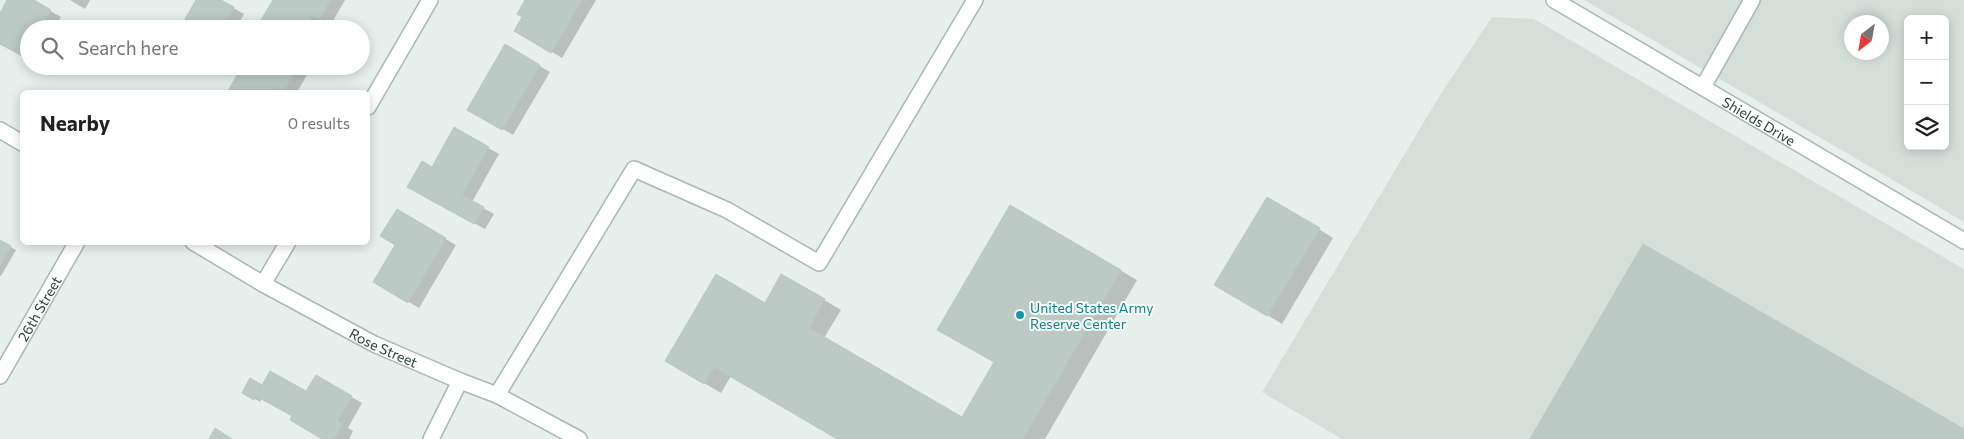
<!DOCTYPE html>
<meta charset="utf-8">
<style>
:root{--surface:#fff;--page:#f2f2f2;--text:#202124;--muted:#757577;--line:#e0e0e0}
body{margin:0;font-family:Commissioner,sans-serif;background:var(--page);color:var(--text)}
.controls{position:absolute;right:15px;top:15px;display:grid;overflow:hidden;border-radius:8px;box-shadow:0 2px 12px #0003}
.controls button{width:45px;height:45px;display:grid;place-items:center;padding:0;border:0;border-bottom:1px solid var(--line);background:var(--surface);color:var(--text);font:25px sans-serif}
.compass{position:absolute;left:1844px;top:15px;width:45px;height:45px;border-radius:50%;background:var(--surface);box-shadow:0 2px 12px #0003;rotate:211deg}
.list{margin:0;padding:0;list-style:none}
h2{display:flex;justify-content:space-between;align-items:center;height:65px;margin:0;padding:0 20px;font-size:21px}
h2 small{font-size:16px;font-weight:400;color:var(--muted)}
.icon{flex:none;width:28px;height:28px;fill:none;stroke:currentColor;stroke-width:2;stroke-linecap:round;stroke-linejoin:round}
.map{position:relative;flex:none;width:1964px;height:439px;overflow:hidden}
.search{position:absolute;background:var(--surface);box-shadow:0 2px 12px #0003;left:20px;top:20px;width:350px;height:55px;display:flex;align-items:center;gap:12px;box-sizing:border-box;padding:0 18px;border-radius:28px;color:var(--muted);font-size:19px}
.panel{position:absolute;background:var(--surface);box-shadow:0 2px 12px #0003;left:20px;top:90px;width:350px;height:155px;border-radius:8px}
.map>svg:first-child{display:block}
.built{fill:#d4dfda;fill-rule:evenodd}
.shadow{fill:#0003}
.building{fill:#bbcac4;stroke:#b8c9c2}
.lines{fill:none;stroke-linecap:round;stroke-linejoin:round}
.service-casing{stroke:#a8b8b2;stroke-width:18}
.minor-casing{stroke:#a8b8b2;stroke-width:18}
.service{stroke:#fff;stroke-width:15}
.minor{stroke:#fff;stroke-width:15}
.culture-dot{fill:#0f9aa8;stroke:#f7fbf9;stroke-width:2}
.labels{text-anchor:middle;dominant-baseline:central;stroke-width:4;stroke-linejoin:round;paint-order:stroke}
.street-label{font-size:14px;fill:#24423a;stroke:#f7fbf9}
.culture-label{font-size:14px;fill:#0d838f;stroke:#f7fbf9;text-anchor:start}
</style>
<div class="map">
<svg width="1964" height="439" viewBox="0 0 1964 439">
<rect width="100%" height="100%" fill="#e6efeb"/>
<!-- built -->
<g class="built">
<path d="M1584,0H1964V222L1927,200ZM1908,19H1945V146H1908ZM1852,22H1882V52H1852Z"/>
<path d="M1492,17L1534,19L1964,269V439H1342L1262,392L1440,95Z"/>
</g>
<!-- shadow -->
<g class="shadow">
<path d="M9,0H31L61,17L54,29H29V59L0,42V15Z"/>
<path d="M70,0H90L85,9Z"/>
<path d="M197,0H219L244,14L236,29H204Z"/>
<path d="M274,0H345L331,24L323,20L318,29H279Z"/>
<path d="M527,0H596L562,58L516,30L524,16Z"/>
<path d="M505,46L550,72L513,135L468,109Z"/>
<path d="M244,66H304L310,70L297,92H234L230,90Z"/>
<path d="M454,129L499,154L472,202L494,214L485,229L409,187L432,168Z"/>
<path d="M1268,198L1333,238L1282,324L1216,284Z"/>
<path d="M1010,207L1137,280L1045,439H839L731,376L721,393L667,361L765,304L782,275L841,310L824,338L962,419L995,362Z"/>
<path d="M397,211L456,245L419,308L374,281L396,244Z"/>
<path d="M0,241L16,250L1,276H0Z"/>
<path d="M317,377L362,403L348,428L353,431L349,439H325L294,416L262,398L260,402L244,392L251,380L263,387L307,393Z"/>
</g>
<!-- building -->
<g class="building">
<path d="M7,0H34L51,10L40,29H29V48L24,57L0,44V13Z"/>
<path d="M196,0H221L234,7L222,29H201L185,19Z"/>
<path d="M273,0H330L320,19L312,15L304,29H276L261,20Z"/>
<path d="M525,0H582L551,53L514,31L522,17L517,14Z"/>
<path d="M505,44L540,65L502,130L467,110Z"/>
<path d="M242,66H298L284,91L279,88L277,92H231L228,91Z"/>
<path d="M454,127L489,147L462,195L484,207L474,224L407,187L422,161L432,167Z"/>
<path d="M1267,197L1320,228L1267,316L1214,285Z"/>
<path d="M1010,205L1121,270L1023,439H837L714,367L704,384L665,361L716,274L765,303L781,274L825,299L809,328L962,417L994,362L937,330Z"/>
<path d="M397,209L446,238L408,303L373,282L395,245L380,236Z"/>
<path d="M0,240L11,246L0,266Z"/>
<path d="M1643,244L1964,429V439H1530Z"/>
<path d="M270,371L306,391L316,375L352,396L337,421L343,424L334,439H322L290,420L292,416L256,396Z"/>
<path d="M250,378L262,385L254,400L242,393Z"/>
<path d="M215,428L232,439H209Z"/>
</g>
<g class="lines">
<defs>
<g id="service">
<path d="M1703,87L1752,0"/>
<path d="M497,395L634,169L727,210L819,263L975,0"/>
</g>
<g id="minor">
<path id="s1" d="M1554,0L1964,241"/>
<path d="M368,107L430,0"/>
<path d="M0,130L22,143"/>
<path id="s2" d="M193,242L263,284L374,344L460,381L497,395L579,439"/>
<path d="M263,284L288,242"/>
<path id="s3" d="M0,376L77,242"/>
<path d="M431,439L460,381"/>
</g>
</defs>
<!-- service casing -->
<use href="#service" class="service-casing"/>
<!-- minor casing -->
<use href="#minor" class="minor-casing"/>
<!-- service -->
<use href="#service" class="service"/>
<!-- minor -->
<use href="#minor" class="minor"/>
</g>
<!-- markers -->
<circle class="culture-dot" cx="1020" cy="315" r="5"/>
<g class="labels">
<!-- street labels -->
<g class="street-label">
<text stroke="none"><textPath href="#s1" startOffset="238">Shields Drive</textPath></text>
<text stroke="none"><textPath href="#s3" startOffset="78">26th Street</textPath></text>
<text stroke="none"><textPath href="#s2" startOffset="218">Rose Street</textPath></text>
</g>
<!-- culture labels -->
<g class="culture-label">
<text x="1030" y="307">United States Army<tspan x="1030" dy="16">Reserve Center</tspan></text>
</g>
</g>
</svg>
<div class="controls">
<button>+</button>
<button>−</button>
<button><svg class="icon" aria-label="layers" viewBox="0 0 24 24"><path d="M12 4l9 5-9 5-9-5zM3 14l9 5 9-5"/></svg></button>
</div>
<svg class="compass" viewBox="-18 -18 36 36"><path d="M0-13l5 13h-10z" fill="#e53935"/><path d="M0 13l5-13h-10z" fill="#757577"/></svg>
<div class="search"><svg class="icon" aria-label="search" viewBox="0 0 24 24"><circle cx="10" cy="10" r="6"/><path d="M15 15l6 6"/></svg>Search here</div>
<section class="panel">
<h2>Nearby<small>0 results</small></h2>
<ul class="list">
</ul>
</section>
</div>
